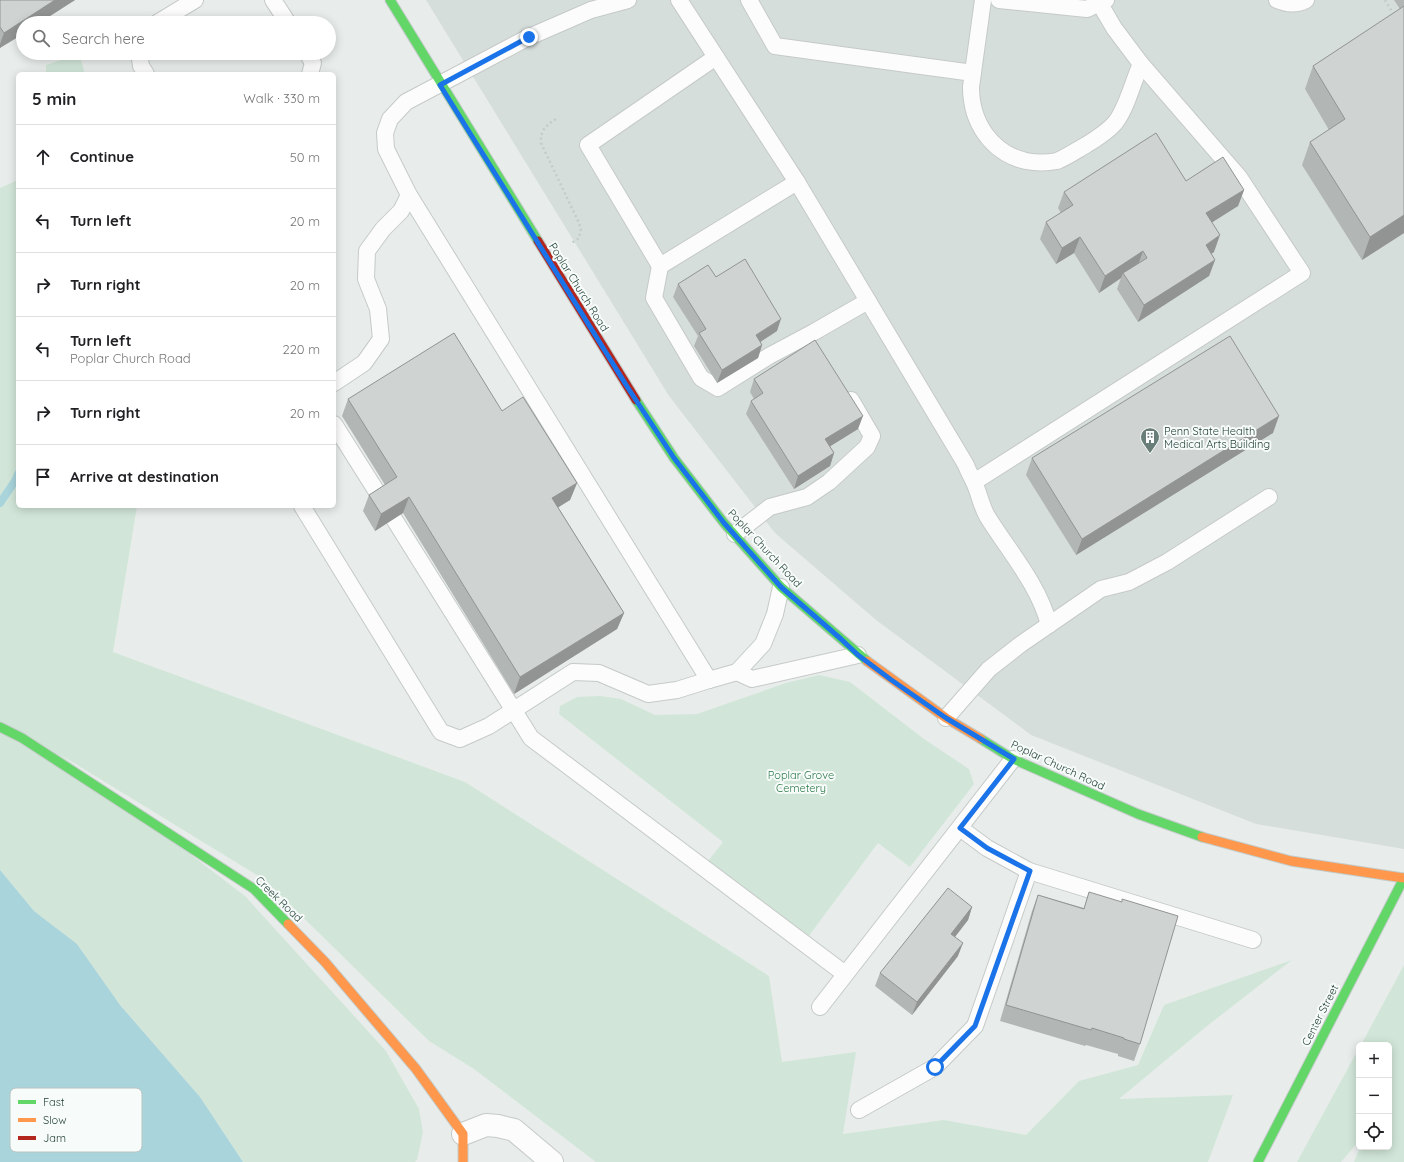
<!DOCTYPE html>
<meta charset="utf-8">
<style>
:root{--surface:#fff;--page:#f2f2f2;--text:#202124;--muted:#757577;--line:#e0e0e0}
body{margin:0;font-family:Quicksand,sans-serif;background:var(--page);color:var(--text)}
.controls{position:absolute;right:12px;bottom:12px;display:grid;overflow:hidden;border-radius:6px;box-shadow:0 2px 10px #0003}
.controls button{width:36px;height:36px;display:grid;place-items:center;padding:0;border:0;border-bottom:1px solid var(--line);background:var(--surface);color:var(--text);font:20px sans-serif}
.stop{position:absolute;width:12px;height:12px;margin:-9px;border:3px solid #1a73e8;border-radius:50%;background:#fff}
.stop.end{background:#1a73e8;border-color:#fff;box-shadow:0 1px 4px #0008}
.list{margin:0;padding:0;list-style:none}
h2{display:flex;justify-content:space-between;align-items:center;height:52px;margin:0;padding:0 16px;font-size:17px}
h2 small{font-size:13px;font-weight:400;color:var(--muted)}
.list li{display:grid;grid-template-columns:26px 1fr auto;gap:12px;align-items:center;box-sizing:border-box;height:64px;padding:0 16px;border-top:1px solid var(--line)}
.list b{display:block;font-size:15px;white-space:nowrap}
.list p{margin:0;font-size:13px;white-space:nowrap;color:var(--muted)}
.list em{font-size:13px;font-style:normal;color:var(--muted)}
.icon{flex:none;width:22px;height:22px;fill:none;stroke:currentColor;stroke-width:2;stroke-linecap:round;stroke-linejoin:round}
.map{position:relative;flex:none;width:1404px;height:1162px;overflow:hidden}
.search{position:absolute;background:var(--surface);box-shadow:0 2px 10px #0003;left:16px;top:16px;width:320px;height:44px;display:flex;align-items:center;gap:10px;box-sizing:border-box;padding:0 14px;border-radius:22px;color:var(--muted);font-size:15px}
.panel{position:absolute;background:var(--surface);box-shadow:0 2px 10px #0003;left:16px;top:72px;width:320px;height:436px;border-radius:6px}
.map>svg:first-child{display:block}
.built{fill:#d6dedb}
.green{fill:#d1e6d8}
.water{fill:#a9d4db}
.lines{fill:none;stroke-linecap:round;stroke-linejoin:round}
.stream{stroke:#a9d4db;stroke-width:8}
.lane-casing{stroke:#c5cac8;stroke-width:18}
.street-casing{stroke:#c5cac8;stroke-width:24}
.fast-casing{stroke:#c3cbc8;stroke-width:11}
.slow-casing{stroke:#c3cbc8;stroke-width:11}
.jam-casing{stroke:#c3cbc8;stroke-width:11}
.path{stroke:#c3ccca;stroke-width:2.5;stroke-dasharray:2 3;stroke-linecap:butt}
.lane{stroke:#fcfcfc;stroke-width:16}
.street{stroke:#fcfcfc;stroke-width:22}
.fast{stroke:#63d668;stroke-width:9}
.slow{stroke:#ff974d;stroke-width:9}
.jam{stroke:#b3261e;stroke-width:9}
.wall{fill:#b2b6b5}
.shaded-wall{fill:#919493}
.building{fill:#cfd4d2;stroke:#919493}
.route{stroke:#1a73e8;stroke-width:5}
.labels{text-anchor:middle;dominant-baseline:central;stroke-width:4;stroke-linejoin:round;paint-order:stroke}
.street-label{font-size:11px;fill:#24423a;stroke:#f7fbf9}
.poi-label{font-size:11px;fill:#24423a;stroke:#f7fbf9;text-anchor:start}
.park-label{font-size:11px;fill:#2d7a4b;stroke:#f7fbf9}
.key{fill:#f7fbf9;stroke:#b8c4c0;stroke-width:1}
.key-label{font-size:11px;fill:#24423a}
</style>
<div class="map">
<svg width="1404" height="1162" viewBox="0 0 1404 1162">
<rect width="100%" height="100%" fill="#e8edeb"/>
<!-- built -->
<path class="built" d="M426,0H1404V849L1256,824L1031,735L876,620L775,533L669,396Z"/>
<!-- green -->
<g class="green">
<path d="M79,54L85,74H46V65Z"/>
<path d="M18,180V506H137L113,652L465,782L769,976L782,1062L856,1052L843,1134L944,1120L1026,1135L1079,1081L1138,1065L1164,1005L1292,960L1207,1026L1119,1099L1233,1095L1208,1162H596L474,1069L429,1041L265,880L61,755L245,896L386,1051L419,1109L423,1132L417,1160L415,1162H243L200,1097L120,1005L77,944L34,911L0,870V188Z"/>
<path d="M819,675L850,682L924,739L969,769L974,784L910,867L878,843L808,937L708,861L723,842L559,714L560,706L577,697L600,696L621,699L655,715L697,714L786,683Z"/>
<path d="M1404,965V1162H1354L1360,1147H1389V1045H1361Z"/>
<path d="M1359,1048V1141L1341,1162H1297Z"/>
</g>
<!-- water -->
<path class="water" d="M0,870L34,911L77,944L120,1005L200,1097L243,1162H0Z"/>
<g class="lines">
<!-- stream -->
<path class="stream" d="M0,503L15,481L18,474"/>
<defs>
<g id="lane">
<path d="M273,0L288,23"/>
<path d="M679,0L797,182L966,465C968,471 971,476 974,482C979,493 981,505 987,516C1008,550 1039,585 1049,625"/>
<path d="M749,0L775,46L973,73"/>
<path d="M983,0L971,87C971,122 991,153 1026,161C1036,163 1047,163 1057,161C1067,157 1077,150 1086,145C1096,139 1108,131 1115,123C1127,108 1133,81 1141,64"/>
<path d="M999,0L1087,9L1106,0"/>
<path d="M1277,0C1286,4 1296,5 1306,0"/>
<path d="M157,23L195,0"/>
<path d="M139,53L141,66L146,74"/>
<path d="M307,53L313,63L310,74"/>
<path d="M716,57L588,145L660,266L797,182"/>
<path d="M660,266L654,298L701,378L718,388L769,356L814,332L868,301"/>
<path d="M334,383L364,363L381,339L378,309L366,279L367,251L383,229L401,211L409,195"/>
<path d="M334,424L382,500"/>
<path d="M974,482L1302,273L1239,177L1141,64L1114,28L1100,4"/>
<path d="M302,506L441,732L460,739L489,726L573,672L599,673L648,694L677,690L709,680L409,195L386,149L385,133L390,119L406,102L529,37L591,10L628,0"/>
<path d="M394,519L531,738L845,974"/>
<path d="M735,534L770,507L807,497L829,482L867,447L872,436L851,400"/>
<path d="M737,672L752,679L858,655"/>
<path d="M709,680L737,672L763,644L775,614L781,587"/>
<path d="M946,718L989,669L1021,644L1101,589L1129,582L1167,562L1269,497"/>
<path d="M1029,871L1253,940"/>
<path d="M820,1007L1013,759"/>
<path d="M859,1110L935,1067L975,1026L1029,871L987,848L960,828"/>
</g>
<path id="street" d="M463,1134L486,1125L498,1126L514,1130L552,1162"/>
<g id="fast">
<path d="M390,0L538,241"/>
<path d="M636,400L674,458L724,523L781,587L867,661"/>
<path d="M0,727L22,738L254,889L288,924"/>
<path d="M981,739L1013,759L1138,814L1202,837"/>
<path d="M1258,1162L1404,878"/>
</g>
<g id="slow">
<path d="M867,661L946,718L981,739"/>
<path d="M1202,837L1291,861L1404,878"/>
<path d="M288,924L325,962L416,1069L463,1134V1162"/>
</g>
<path id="jam" d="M538,241L636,400"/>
</defs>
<!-- lane casing -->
<use href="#lane" class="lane-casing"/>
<!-- street casing -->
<use href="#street" class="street-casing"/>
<!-- fast casing -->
<use href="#fast" class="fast-casing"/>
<!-- slow casing -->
<use href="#slow" class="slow-casing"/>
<!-- jam casing -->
<use href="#jam" class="jam-casing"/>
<!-- path -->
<g class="path">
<path d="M1385,0L1394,15"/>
<path d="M556,119C546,125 540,131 541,143L579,223L581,229L579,238L570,244"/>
</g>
<!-- lane -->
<use href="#lane" class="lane"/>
<!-- street -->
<use href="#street" class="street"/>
<!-- fast -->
<use href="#fast" class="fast"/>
<!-- slow -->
<use href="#slow" class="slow"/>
<!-- jam -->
<use href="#jam" class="jam"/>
</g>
<!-- wall -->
<g class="wall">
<path d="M0,0H75L39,23H23L0,48Z"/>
<path d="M1394,0H1404V233L1362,260L1302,165L1310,142L1329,130L1305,89L1313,66L1400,9Z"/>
<path d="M1186,181L1244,190L1238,206L1212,222L1214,252L1211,254L1215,260L1209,276L1138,322L1117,289L1121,278L1099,293L1074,253L1056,264L1040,239L1046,222L1061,213L1058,208L1064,192Z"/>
<path d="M716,277L777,331L760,342L762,345L758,358L717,383L694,346L698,336L673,297L678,284Z"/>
<path d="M754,379L858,429L830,446L834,453L830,466L794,489L746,414L751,401L754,399L750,392Z"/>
<path d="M348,399L502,411L577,483L570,500L558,507L624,613L617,629L514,694L403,513L375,531L363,511L369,495L385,485L342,416Z"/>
<path d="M1273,433L1076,555L1026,475L1032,458Z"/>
<path d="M1089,892L1140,1044L1134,1061L1118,1056V1054L1086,1045L1085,1046L1000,1021L1032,911L1038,895L1084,908Z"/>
<path d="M972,907L968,920L955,937L958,956L912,1015L875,986L880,973Z"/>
</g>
<!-- shaded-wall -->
<g class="shaded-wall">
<path d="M55,0H75L39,23H23V34L0,48V44L4,33Z"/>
<path d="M1244,190L1238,206L1200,230L1206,213Z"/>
<path d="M1404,215V233L1362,260L1370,237Z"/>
<path d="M1220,235L1214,252L1200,261L1206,245Z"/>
<path d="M1080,237L1074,253L1056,264L1062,248Z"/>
<path d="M1143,251L1137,268L1123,273L1121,278L1099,293L1105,276Z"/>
<path d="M1215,260L1209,276L1138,322L1144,305Z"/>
<path d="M781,319L777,331L751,348L756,335Z"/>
<path d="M762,345L758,358L717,383L722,370Z"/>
<path d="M863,416L858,429L821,452L825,439Z"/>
<path d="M1279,416L1273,433L1076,555L1082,539Z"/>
<path d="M834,453L830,466L794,489L798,476Z"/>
<path d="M577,483L570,500L546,515L552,498Z"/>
<path d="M409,497L403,513L375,531L381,514Z"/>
<path d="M624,613L617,629L514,694L520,677Z"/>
<path d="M972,907L968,920L947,947L951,934Z"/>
<path d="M963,943L958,956L912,1015L917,1002Z"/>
</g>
<!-- building -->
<g class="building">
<path d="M0,0H55L4,33L0,27Z"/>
<path d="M1404,6V215L1370,237L1310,142L1345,119L1313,66Z"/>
<path d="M1156,133L1186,181L1223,157L1244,190L1206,213L1220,235L1206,245L1215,260L1144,305L1123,273L1147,258L1143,251L1105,276L1080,237L1062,248L1046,222L1073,205L1064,192Z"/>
<path d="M745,259L781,319L756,335L762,345L722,370L699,333L706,329L678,284L708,265L716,277Z"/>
<path d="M454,333L502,411L523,397L577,483L552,498L624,613L520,677L409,497L381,514L369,495L397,477L348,399Z"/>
<path d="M1230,336L1279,416L1082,539L1032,458Z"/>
<path d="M815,340L863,416L825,439L834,453L798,476L751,401L763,393L754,379Z"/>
<path d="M948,888L972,907L951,934L963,943L917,1002L880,973Z"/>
<path d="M1089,892L1122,902V899L1178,916L1140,1044L1124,1039V1038L1092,1028L1091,1030L1006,1005L1038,895L1084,909Z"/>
</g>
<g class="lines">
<!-- route -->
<path class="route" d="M529,37L440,85L628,388L674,458L724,523L781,587L841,639L858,655L890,679L946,718L1014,759L960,828L987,848L1030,871L975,1026L935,1067"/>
</g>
<!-- icons -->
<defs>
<symbol id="building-pin" viewBox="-11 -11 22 30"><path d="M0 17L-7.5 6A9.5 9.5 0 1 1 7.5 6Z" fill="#697e78" stroke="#f7fbf9"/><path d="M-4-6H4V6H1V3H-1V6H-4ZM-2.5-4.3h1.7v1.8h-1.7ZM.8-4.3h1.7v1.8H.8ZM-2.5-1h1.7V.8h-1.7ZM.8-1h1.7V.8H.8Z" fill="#fff"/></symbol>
</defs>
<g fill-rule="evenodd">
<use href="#building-pin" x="1139" y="426" width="22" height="30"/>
</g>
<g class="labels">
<!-- street labels -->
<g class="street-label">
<text transform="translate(579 287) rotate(58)">Poplar Church Road</text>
<text transform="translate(765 548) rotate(47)">Poplar Church Road</text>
<text transform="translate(1058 765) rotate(25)">Poplar Church Road</text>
<text transform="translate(279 899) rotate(44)">Creek Road</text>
<text transform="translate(1320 1015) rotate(-63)">Center Street</text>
</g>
<!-- poi labels -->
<g class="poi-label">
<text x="1164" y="431">Penn State Health<tspan x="1164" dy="13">Medical Arts Building</tspan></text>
</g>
<!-- park labels -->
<g class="park-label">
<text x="801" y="775">Poplar Grove<tspan x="801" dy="13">Cemetery</tspan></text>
</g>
</g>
<!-- legend -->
<rect x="10" y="1088" width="132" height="64" rx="6" class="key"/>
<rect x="18" y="1100" width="18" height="4" fill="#63d668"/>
<rect x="18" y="1118" width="18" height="4" fill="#ff974d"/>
<rect x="18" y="1136" width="18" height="4" fill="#b3261e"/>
<g class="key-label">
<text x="43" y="1106">Fast</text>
<text x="43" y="1124">Slow</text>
<text x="43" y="1142">Jam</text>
</g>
</svg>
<div class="controls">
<button>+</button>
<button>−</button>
<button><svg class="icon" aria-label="locate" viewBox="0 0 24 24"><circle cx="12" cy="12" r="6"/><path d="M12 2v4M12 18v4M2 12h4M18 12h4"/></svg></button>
</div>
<div class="stop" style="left:935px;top:1067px"></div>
<div class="stop end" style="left:529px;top:37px"></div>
<div class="search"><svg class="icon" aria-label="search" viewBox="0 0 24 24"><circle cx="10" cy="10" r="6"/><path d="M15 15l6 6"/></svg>Search here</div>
<section class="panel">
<h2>5 min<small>Walk · 330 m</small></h2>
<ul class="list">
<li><svg class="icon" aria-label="ahead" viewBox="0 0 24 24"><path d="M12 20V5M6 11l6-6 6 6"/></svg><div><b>Continue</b></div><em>50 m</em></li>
<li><svg class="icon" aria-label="left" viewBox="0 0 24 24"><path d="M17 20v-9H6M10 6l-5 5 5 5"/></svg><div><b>Turn left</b></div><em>20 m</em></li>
<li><svg class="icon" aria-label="right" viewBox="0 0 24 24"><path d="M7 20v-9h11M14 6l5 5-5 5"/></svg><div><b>Turn right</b></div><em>20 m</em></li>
<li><svg class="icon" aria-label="left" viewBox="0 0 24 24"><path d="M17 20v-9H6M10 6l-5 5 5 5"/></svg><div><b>Turn left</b><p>Poplar Church Road</p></div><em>220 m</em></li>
<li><svg class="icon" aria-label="right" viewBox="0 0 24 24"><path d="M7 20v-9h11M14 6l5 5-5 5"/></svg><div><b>Turn right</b></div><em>20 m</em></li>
<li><svg class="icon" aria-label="arrive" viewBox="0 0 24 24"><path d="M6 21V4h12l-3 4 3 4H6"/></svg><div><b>Arrive at destination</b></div></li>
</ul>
</section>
</div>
